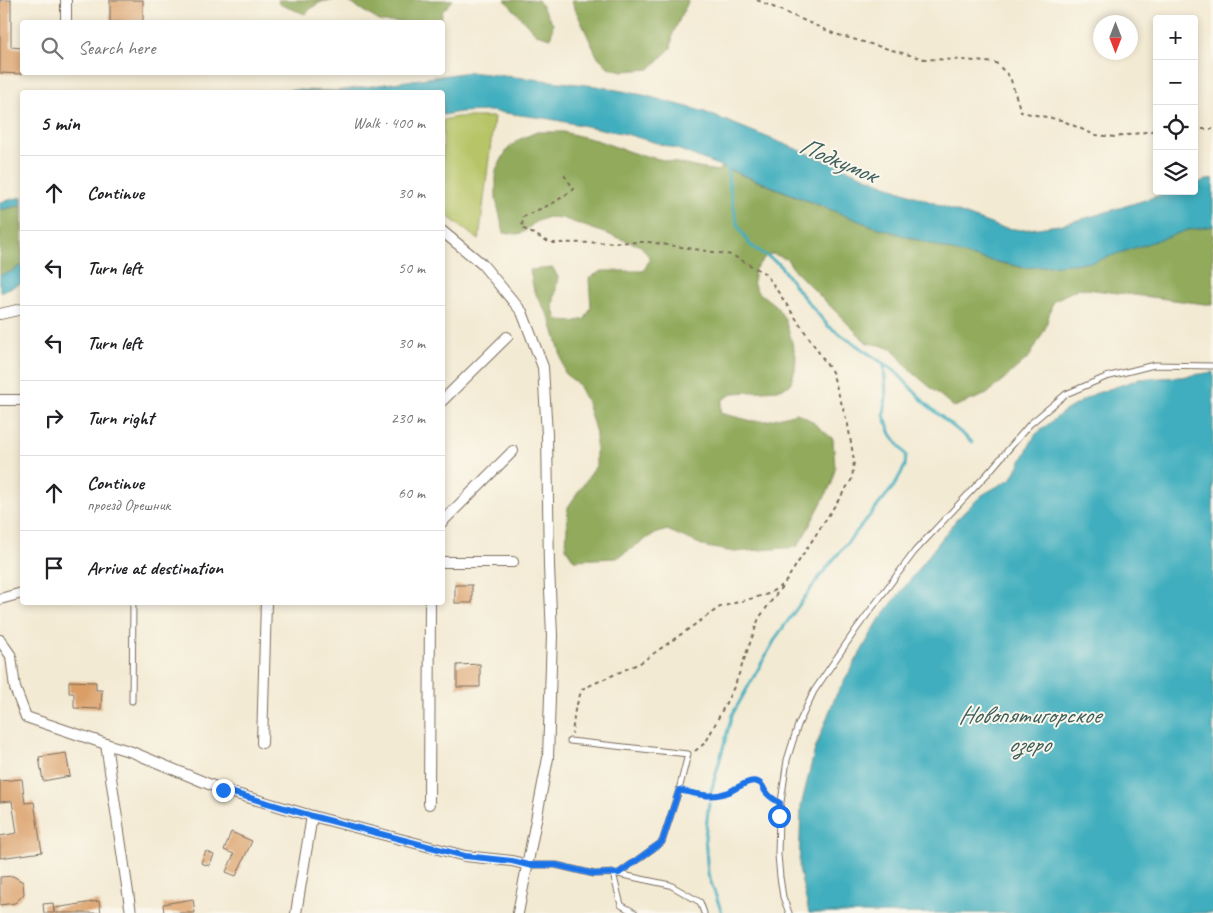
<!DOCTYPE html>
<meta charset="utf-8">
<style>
:root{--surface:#fff;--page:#f2f2f2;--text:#202124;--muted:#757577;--line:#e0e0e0}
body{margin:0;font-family:Caveat,sans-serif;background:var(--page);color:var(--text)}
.controls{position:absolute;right:15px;top:15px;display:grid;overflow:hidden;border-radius:5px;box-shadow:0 2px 8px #0003}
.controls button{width:45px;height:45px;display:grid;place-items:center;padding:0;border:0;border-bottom:1px solid var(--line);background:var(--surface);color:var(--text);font:25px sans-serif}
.compass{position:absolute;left:1093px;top:15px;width:45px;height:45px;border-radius:50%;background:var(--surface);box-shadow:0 2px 8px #0003;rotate:180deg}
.stop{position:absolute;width:15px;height:15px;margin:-11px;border:4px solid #1a73e8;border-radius:50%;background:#fff}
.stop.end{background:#1a73e8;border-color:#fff;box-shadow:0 1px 5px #0008}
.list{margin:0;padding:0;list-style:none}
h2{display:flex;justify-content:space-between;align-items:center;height:65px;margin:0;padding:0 20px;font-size:21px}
h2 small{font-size:16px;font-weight:400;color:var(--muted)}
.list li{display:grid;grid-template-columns:32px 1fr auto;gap:15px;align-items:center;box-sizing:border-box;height:75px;padding:0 20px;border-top:1px solid var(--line)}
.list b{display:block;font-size:19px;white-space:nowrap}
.list p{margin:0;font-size:16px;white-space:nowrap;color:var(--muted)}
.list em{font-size:16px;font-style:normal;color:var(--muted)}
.icon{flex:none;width:28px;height:28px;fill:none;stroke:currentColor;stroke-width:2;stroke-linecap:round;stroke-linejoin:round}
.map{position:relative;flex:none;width:1213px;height:913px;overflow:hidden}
.search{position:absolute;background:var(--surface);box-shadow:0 2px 8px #0003;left:20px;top:20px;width:425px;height:55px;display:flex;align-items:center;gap:12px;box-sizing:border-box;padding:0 18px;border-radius:5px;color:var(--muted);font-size:19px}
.panel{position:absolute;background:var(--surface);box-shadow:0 2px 8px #0003;left:20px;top:90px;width:425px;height:515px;border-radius:5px}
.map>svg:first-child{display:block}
.green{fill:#b7c567;stroke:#797842}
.forest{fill:#91aa5c;stroke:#666a3d}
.water{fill:#41aebe;stroke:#3e6c6e}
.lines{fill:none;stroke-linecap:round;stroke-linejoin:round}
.stream{stroke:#41aebe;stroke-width:3}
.building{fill:#da9e66}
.lane-casing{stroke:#7b6d5d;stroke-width:7}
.street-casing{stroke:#7b6d5d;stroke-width:12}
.path{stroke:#7b6d5d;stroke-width:2;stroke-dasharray:4 4;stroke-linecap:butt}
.lane{stroke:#fff;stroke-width:5}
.street{stroke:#fff;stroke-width:10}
.route{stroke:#1a73e8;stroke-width:6}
.labels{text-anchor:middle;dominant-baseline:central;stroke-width:4;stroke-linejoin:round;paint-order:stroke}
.water-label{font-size:25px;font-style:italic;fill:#3d5f5e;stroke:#fbf7ec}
</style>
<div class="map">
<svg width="1213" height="913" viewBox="0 0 1213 913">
<rect width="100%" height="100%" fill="#fbf7ec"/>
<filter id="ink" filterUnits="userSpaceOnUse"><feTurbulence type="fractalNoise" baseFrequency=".02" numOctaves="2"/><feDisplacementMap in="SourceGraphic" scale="10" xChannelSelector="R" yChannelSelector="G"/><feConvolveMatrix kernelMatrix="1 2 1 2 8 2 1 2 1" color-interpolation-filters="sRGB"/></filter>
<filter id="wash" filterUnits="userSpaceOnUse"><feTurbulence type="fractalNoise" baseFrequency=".0096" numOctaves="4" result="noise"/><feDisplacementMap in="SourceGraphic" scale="20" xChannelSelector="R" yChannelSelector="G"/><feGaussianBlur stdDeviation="1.12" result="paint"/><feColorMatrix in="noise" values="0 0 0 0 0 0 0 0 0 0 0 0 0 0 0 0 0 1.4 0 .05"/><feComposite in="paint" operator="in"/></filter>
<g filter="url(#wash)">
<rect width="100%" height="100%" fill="#f3ead3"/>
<!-- green -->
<path class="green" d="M457,117H494L479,240L443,213V120Z"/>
<!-- forest -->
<g class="forest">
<path d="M278,0H334C319,1 316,4 305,14L279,4Z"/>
<path d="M346,0H453L442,12L441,22H381Z"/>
<path d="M505,0H538L553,24L551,38L536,34Z"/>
<path d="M571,0H689L673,33L671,48L650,69L622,71L608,67L597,56Z"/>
<path d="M537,132H563L596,140L633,153L699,168L718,171L721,167L867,224L969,256L1025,268L1188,230L1213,226V305L1079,288L1053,301L1045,329L1030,356L987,394L954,407L911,371L893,350L880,345L867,343L794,270L787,259L773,254L766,256L755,269L753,283L757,291L776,306L785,319L796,356L795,370L790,385L778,390L734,393L722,400L720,413L752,421H766L797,413L810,420L833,439L835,468L832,483L805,534L797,547L734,552L707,547L667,530L652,535L617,558L574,560L566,548L568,507L596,466V433L586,400L577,383L565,374L559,348L550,318L534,291L530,270L553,268L558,277L553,306L557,320L572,322L585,319L591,307L589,278L602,271H644L650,258L641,246L562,218L548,217L535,222L524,232L518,234L504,233L496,199V170L507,150L518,140Z"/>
<path d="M22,205V265L11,272L0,275V210Z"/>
</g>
<!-- water -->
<g class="water">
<path d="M469,72L596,86L643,95L702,111L901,191L999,227L1022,230L1059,225L1090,217L1174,191H1194V184L1213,178V226L1188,230L1093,262L1026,268L969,256L867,224L677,149L626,134L550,119L490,111L460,112L443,115L442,92H271L290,90L337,91Z"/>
<path d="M22,197V205L0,210V202Z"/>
<path d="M22,265V283L0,292V275L11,272Z"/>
<path d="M1213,372V913H809L799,869L801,806L815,749L835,697L879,620L957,519L982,495L1012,478L1035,435L1063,412L1094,394L1139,379L1180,377Z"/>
</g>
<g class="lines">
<!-- stream -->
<g class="stream">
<path d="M727,167L731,196L738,226L750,245L779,264L797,289L828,326L896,372L926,404L972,442"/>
<path d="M711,792L732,715L777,636L820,576L894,486L905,466L906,455L891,434L884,415L886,396L884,364"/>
<path d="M709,803L705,837L708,874L722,913"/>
</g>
</g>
<g id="blocks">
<!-- building -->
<g class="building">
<path d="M0,0H11V47L22,48V74L0,73Z"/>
<rect x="110" y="0" width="33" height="22"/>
<rect x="455" y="585" width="17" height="18"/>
<path d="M480,664V687H457V665Z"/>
<path d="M69,681L96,682V690H102L101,709L74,708V693H69Z"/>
<path d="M66,753L70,776L43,781L39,757Z"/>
<path d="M22,779L25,803L34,802L42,852L0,858V836L17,833L12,801L0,802V781Z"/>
<path d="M231,832L252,841L236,876L226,872L234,854L224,850Z"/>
<path d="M206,851L214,855L209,866L201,863Z"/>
<path d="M13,876L23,882L24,894L15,903L0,905V877Z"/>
<path d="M193,899L195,913H164L163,904Z"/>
<path d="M99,901L101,913H55V908Z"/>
<path d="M53,903L54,913H44L43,904Z"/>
</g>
</g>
</g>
<g filter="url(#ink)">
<use href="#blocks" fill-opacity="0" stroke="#7b6d5d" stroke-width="1"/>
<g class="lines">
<defs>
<g id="lane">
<path d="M132,701L133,602"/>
<path d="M528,865H556L594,874L619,873L662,842L679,790L688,754L570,741"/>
<path d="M635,913L621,905L613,873L670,885L700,902L704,913"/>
<path d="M789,913L783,897L780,877L778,855L779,816L787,760L798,725L814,691L857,628L915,551L989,472L1030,424L1066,394L1106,377L1154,365L1213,366"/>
</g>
<g id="street">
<path d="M66,0V22"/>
<path d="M442,231L482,264L522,312L543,367L547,435L549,567L552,635L548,758L518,913"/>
<path d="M0,314L22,309"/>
<path d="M0,400H22"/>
<path d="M442,401L507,337"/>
<path d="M442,522L513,451"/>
<path d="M442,562H513"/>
<path d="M0,599L22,593"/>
<path d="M0,640L11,656L15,688L26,717L106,744L132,752L223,790L312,816L465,856L512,861L528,865"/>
<path d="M262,743L266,602"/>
<path d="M106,744L131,913"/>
<path d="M429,804L430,602"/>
<path d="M296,913L312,816"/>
</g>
</defs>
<!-- lane casing -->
<use href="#lane" class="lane-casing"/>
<!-- street casing -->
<use href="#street" class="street-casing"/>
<!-- path -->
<g class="path">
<path d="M757,0L835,34L924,59L964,60L996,63L1010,77L1021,112L1061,120L1095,135L1116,137L1157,130"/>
<path d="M1194,129H1213"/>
<path d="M564,175L574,189L555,202L523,217L522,228L551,243L649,242L732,255L766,274L832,372L848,425L854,461L852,479L784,584L768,594L720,607L640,663L582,689L575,710L572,734"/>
<path d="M695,751L706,742L735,685L759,618L783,585"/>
<path d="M687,792C698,794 707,797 718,795C722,794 726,793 729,792C739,788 747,779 758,783C765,785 767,795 774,799"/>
</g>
<!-- lane -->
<use href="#lane" class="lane"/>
<!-- street -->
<use href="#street" class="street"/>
</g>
</g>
<g class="lines" filter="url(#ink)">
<!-- route -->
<path class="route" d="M223,790L312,816L465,856L512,861L528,865H556L594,874L619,873L662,842L679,790C697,794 711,799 729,792C738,788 751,776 761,784C763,786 764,789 765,791C769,797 774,799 780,803L779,816"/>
</g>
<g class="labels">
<!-- water labels -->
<g class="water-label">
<text transform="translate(838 160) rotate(23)">Подкумок</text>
<text x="1029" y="715">Новопятигорское<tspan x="1029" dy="29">озеро</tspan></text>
</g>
</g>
</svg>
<div class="controls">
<button>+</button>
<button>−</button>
<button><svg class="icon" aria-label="locate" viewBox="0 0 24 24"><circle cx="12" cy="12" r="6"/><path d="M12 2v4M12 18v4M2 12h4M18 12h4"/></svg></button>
<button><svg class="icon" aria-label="layers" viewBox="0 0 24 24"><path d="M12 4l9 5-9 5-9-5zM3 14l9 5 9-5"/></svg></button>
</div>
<svg class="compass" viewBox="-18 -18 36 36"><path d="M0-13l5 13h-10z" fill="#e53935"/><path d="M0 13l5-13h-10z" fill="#757577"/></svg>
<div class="stop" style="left:779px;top:816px"></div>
<div class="stop end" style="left:223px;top:790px"></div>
<div class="search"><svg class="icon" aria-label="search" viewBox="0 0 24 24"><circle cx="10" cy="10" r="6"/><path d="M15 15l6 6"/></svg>Search here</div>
<section class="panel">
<h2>5 min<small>Walk · 400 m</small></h2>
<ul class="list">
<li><svg class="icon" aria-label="ahead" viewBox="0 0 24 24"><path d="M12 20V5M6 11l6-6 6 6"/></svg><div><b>Continue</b></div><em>30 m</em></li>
<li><svg class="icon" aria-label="left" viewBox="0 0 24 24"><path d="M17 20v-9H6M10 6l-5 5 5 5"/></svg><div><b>Turn left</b></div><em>50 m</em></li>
<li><svg class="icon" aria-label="left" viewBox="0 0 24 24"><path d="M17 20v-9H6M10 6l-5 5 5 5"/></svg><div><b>Turn left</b></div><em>30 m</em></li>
<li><svg class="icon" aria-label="right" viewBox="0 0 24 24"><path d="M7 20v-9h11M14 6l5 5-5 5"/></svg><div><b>Turn right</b></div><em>230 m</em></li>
<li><svg class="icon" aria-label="ahead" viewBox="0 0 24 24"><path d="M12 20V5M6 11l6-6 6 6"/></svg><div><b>Continue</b><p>проезд Орешник</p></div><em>60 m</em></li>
<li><svg class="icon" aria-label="arrive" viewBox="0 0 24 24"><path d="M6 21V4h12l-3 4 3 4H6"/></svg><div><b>Arrive at destination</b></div></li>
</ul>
</section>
</div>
